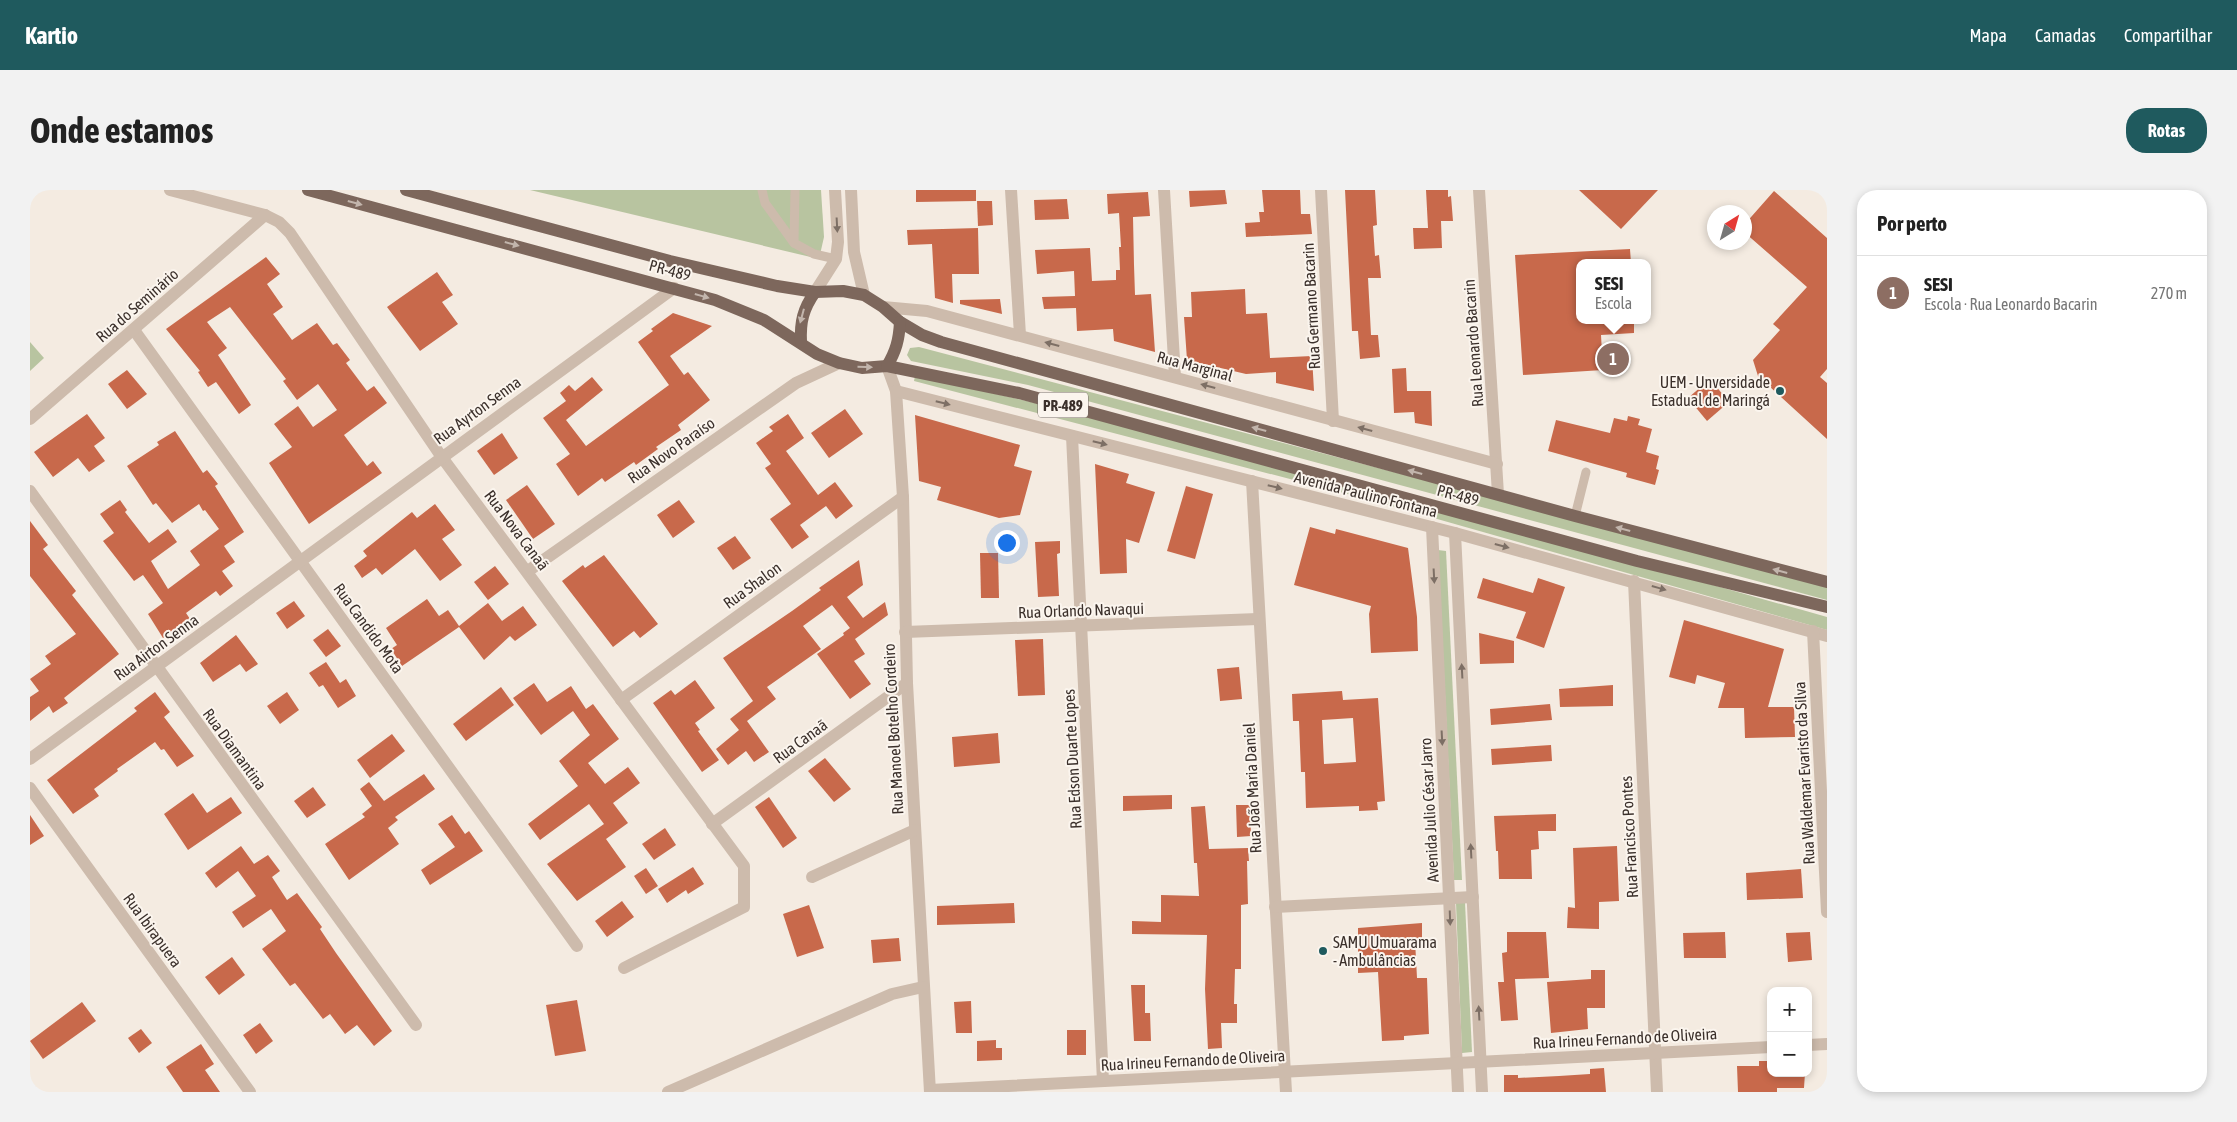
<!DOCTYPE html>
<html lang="pt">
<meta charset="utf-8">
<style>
:root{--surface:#fff;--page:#f2f2f2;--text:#222;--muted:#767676;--line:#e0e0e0;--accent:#1f5a5e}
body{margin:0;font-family:"Asap Condensed",sans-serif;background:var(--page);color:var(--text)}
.controls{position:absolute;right:15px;bottom:15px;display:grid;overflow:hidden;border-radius:10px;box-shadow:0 2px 8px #0003}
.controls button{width:45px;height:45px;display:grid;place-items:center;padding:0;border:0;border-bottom:1px solid var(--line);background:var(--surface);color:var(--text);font:25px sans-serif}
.compass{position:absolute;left:1677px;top:15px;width:45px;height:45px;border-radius:50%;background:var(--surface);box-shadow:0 2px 8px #0003;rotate:37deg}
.you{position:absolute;left:976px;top:352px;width:18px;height:18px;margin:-12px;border:4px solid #fff;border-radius:50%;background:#1a73e8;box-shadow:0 0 0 8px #1a73e833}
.badge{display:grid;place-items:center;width:32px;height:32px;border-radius:50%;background:var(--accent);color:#fff;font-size:16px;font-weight:700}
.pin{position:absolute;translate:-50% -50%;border:2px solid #fff;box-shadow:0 1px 5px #0006}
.popup{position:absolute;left:1546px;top:69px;width:75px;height:65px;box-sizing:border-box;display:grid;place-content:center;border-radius:10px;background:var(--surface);filter:drop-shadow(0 1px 4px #0005);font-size:16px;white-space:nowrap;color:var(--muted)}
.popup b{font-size:19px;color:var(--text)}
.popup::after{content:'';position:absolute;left:50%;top:100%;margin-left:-10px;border:10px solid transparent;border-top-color:var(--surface)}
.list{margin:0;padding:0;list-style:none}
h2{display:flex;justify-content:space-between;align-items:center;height:65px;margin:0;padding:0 20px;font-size:21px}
h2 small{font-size:16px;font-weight:400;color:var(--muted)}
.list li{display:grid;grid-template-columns:32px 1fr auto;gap:15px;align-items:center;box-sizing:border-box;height:75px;padding:0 20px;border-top:1px solid var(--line)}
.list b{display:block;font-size:19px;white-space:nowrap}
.list p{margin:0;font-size:16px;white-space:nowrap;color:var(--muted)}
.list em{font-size:16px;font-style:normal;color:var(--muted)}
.map{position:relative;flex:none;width:1797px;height:902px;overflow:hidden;border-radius:20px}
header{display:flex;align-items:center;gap:30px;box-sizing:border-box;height:70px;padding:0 25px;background:var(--accent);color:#fff}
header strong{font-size:24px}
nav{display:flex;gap:28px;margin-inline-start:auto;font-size:18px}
.intro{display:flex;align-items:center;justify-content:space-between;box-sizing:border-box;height:120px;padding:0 30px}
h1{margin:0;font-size:35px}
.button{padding:12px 22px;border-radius:20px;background:var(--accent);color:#fff;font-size:18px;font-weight:700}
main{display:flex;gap:30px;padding:0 30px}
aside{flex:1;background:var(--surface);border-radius:20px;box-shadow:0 2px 8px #0003}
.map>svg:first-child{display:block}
.green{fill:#b8c4a0}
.building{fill:#c8694b;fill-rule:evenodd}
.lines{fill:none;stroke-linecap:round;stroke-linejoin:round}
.service{stroke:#cdbbac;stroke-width:9}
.minor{stroke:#cdbbac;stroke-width:12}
.tertiary{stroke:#cdbbac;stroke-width:12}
.primary{stroke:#7d675c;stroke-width:12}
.oneway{fill:#c2b5ac}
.oneway2{fill:#7d6f65}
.poi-dot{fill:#1f5a5e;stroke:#fbf5ee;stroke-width:2}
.labels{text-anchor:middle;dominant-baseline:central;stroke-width:4;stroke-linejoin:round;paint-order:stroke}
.shield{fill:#fbf5ee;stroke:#756b66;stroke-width:1}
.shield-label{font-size:15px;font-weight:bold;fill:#3b302b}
.street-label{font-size:16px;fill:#3b302b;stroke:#fbf5ee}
.poi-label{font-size:16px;fill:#3b302b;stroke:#fbf5ee;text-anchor:end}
</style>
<header>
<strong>Kartio</strong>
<nav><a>Mapa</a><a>Camadas</a><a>Compartilhar</a></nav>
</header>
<div class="intro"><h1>Onde estamos</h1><a class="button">Rotas</a></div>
<main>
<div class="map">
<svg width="1797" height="902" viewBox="0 0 1797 902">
<rect width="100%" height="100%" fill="#f4ebe1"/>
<!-- green -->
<g class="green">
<path d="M500,0H791L794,47L789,69Z"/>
<path d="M0,152L14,168L0,181Z"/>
<path d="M889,157L1797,396V410L998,195L881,171L877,165L880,158Z"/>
<path d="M885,186C1192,252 1494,343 1797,427V440L1344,311L884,191Z"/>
<path d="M1408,360L1416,361L1432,690H1424Z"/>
<path d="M1426,713H1435L1442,862L1432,863Z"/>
</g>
<!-- building -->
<g class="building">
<path d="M886,0H946V11L886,12Z"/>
<path d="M1195,0L1197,14L1160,17L1159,1Z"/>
<path d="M1232,0H1270L1271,24H1280L1282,44L1216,47L1215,33L1230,32L1229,22H1234Z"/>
<path d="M1315,0H1345L1347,35L1343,36L1345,66L1349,65L1351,88H1338L1341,145H1348L1350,167L1330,169L1328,141H1322Z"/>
<path d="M1396,0H1418V7L1421,6L1423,31H1411L1412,58L1384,59L1383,38H1398Z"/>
<path d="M1549,0H1628L1591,39Z"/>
<path d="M1744,1L1797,48V179L1790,187L1797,193V249L1728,186L1723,170L1750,140L1743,134L1777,97L1714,42V35Z"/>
<path d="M1118,2L1120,26L1103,27L1104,75L1105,105L1121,104L1125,162L1084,151L1083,139L1047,141L1046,118L1014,119L1012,107L1045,106L1044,81L1007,84L1005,60L1060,58L1062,91L1086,90V80H1090L1089,57H1091L1089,23L1078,24L1077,4Z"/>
<path d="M1037,9L1039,29L1005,30L1004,10Z"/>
<path d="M947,11H962L963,35L948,36Z"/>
<path d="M948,38L949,84H922L923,113L905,108L902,54L878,55L877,40Z"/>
<path d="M1600,59L1601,73H1549V130H1604V143L1571,145L1573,180L1493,185L1485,65Z"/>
<path d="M236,67L250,84L237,94L253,117L243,124L262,150L287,133L303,155L307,153L320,170L316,173L337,201L344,196L357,213L314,245L337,276L343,271L352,283L279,334L239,273L262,257L244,234L268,216L283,237L307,220L288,194L267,210L253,191L256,189L200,117L177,132L197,158L188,165L221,215L209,224L186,192L178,197L168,182L170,181L136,139Z"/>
<path d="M407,82L423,105L412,112L428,134L390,161L357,117Z"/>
<path d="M1215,99L1216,124L1237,123L1240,168L1282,166L1284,201L1246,193V182L1216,184L1157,170L1154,127H1162L1161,102Z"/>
<path d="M970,109L972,124L930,114V110Z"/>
<path d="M643,123L682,136L640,166L654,185L658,182L680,210L648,235L651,240L626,257L628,259L606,275L604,272L575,292L572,288L548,306L526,274L540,264L513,228L536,211L530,203L539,195L545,201L562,187L573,200L536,230L556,256L639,195L608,152L623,141L621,139Z"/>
<path d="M1376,178L1377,201H1401L1402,236L1385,233L1384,222L1364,223L1362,179Z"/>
<path d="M97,180L117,204L97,219L78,194Z"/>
<path d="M1680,189L1699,212L1677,231L1658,208Z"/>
<path d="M815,219L833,244L799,268L781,243Z"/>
<path d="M57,224L75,248L64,256L75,271L59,282L48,268L23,287L4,262Z"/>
<path d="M758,224L774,248L756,261L788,305L805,292L823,316L806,329L796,316L770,335L779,347L762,359L740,329L761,314L735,278L741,274L726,253L743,241L739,237Z"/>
<path d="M885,225L990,255L984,276L1002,281L990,325L969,328L907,310L911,297L889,291Z"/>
<path d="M1598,226L1610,229L1608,235L1622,239L1616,262L1629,266L1626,279L1629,280L1625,295L1596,287L1597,283L1518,261L1526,230L1580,243L1584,228L1597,231Z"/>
<path d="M145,241L173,283L177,280L188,294L185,296L214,342L194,356L205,372L192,381L203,396L190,406L186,401L156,423L160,429L133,448L118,424L133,413L113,385L104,391L73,351L84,343L70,324L90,310L97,320L95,322L119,353L138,339L147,352L121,371L138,399L170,375L160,361L189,339L175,320L173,321L169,314L142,333L126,313L123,315L97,276L129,255L127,252Z"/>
<path d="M472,243L488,268L464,285L447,261Z"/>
<path d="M1065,274L1099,284L1096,293L1125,302L1109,353L1096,349L1097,383L1070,384Z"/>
<path d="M497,295L525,334L503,349L476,310Z"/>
<path d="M1156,296L1183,304L1165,369L1137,361Z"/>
<path d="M649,310L665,332L643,348L627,325Z"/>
<path d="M405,314L425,340L412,349L432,375L410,391L385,359L352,385L346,378L332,388L324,376L337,366L333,361L382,322L387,328Z"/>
<path d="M0,331L18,355L13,359L46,401L42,405L89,464L34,508L38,513L23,523L19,516L0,531V507L9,501L0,489L21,474L15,466L46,444L0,386Z"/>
<path d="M1280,337L1305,344L1306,339L1378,358L1387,427L1388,461L1341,463L1339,424L1341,416L1264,395Z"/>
<path d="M705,346L721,368L703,380L687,358Z"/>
<path d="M1030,351V363L1027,364L1029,406L1008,407L1005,352Z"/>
<path d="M950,363H968L969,408H951Z"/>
<path d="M574,365L628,434L610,448L604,441L583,457L532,391L553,375L555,378Z"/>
<path d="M829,370L833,395L817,407L833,428L855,412L858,425L825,449L835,464L824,471L841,494L820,509L787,464L814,445L813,443L820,438L802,415L773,436L791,459L737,497L746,509L717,531L739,562L724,572L716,561L698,575L686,559L709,540L700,529L723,511L693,468L762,421L791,400L789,398Z"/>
<path d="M465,376L479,394L458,410L444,392Z"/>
<path d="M1453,388L1503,403L1508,388L1535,397L1514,458L1486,448L1496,422L1447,408Z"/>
<path d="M397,409L409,426L418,420L429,436L458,413L472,431L493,416L507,435L485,451L480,446L454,470L429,437L372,476L361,459L367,455L356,438Z"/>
<path d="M264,411L275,426L257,439L246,423Z"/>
<path d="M1654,430L1754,459L1738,517H1764L1765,547L1715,548L1714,518H1688L1695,493L1667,485L1665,494L1639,487Z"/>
<path d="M298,439L311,456L296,467L283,450Z"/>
<path d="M1449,443L1484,451V473L1450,474Z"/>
<path d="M206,445L228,474L216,482L210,474L183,492L170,473Z"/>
<path d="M1013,449L1015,505L988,506L985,450Z"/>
<path d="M296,472L310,493L316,489L326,506L308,518L293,495L289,497L279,483Z"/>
<path d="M1209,477L1212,509L1190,511L1187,479Z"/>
<path d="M665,490L685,518L665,533L670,540L668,541L689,570L672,582L623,513L641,500L645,505Z"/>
<path d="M504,493L517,512L541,496L556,519L563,514L589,549L558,573L575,594L598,577L610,593L583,613L598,633L576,649L596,677L547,711L517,674L574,634L559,614L510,650L498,634L548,596L529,571L560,545L543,521L511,545L483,508Z"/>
<path d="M1583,495V516L1530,517L1529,499Z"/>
<path d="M471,497L484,515L436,551L423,534Z"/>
<path d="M1312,501L1313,510L1348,508L1355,611L1347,612L1348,620L1329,621V616L1276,618L1275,582H1271L1269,531H1263L1262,504ZM1323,528L1326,572L1294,574L1292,530Z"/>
<path d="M125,502L140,522L134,527L164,566L147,577L134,559L131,560L125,552L87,579L88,581L64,599L69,606L43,624L17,590L107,521L104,518Z"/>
<path d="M257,502L269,520L250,534L237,516Z"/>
<path d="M1520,514L1522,530L1461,535L1460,519Z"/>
<path d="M968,543L970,573L924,577L922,547Z"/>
<path d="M362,544L375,561L340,588L327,570Z"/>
<path d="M1521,555L1522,571L1462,575L1461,559Z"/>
<path d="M795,568L821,599L804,612L778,581Z"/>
<path d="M394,584L405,599L365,627L368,630L358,638L369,654L319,690L295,654L335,627L332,624L342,616L330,599L339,592L354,611Z"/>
<path d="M283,597L296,615L277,628L264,611Z"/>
<path d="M163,603L177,623L201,607L212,623L158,660L134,624Z"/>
<path d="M1142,605V619L1093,621V606Z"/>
<path d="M739,607L767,648L753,658L725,617Z"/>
<path d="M1206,615H1220L1221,646L1207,647Z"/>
<path d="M1175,616L1179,659L1218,658L1219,671H1217L1218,714L1211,715V779H1205L1204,814H1207V833H1191L1192,858L1178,859L1175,799L1177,745L1102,744V731L1131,732V705L1169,706L1167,673H1164L1161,617Z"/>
<path d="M1526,624V641H1508L1509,659L1501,660L1502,689H1469L1468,661H1466L1464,626Z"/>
<path d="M0,625L14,646L0,655Z"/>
<path d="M422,625L435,644L439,641L453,661L400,695L391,680L425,657L408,634Z"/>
<path d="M635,638L646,655L624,670L612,654Z"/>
<path d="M211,656L224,674L238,665L250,681L242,687L257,710L267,703L292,737L290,739L306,763L362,841L344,856L327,835L315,844L300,824L293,829L265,793L260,796L232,759L256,741L241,719L213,738L202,722L226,706L208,681L186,698L175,683Z"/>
<path d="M1587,656L1589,711L1569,712V739L1537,738L1538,717L1545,718L1543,658Z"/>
<path d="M663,677L674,694L658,704L656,700L637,713L628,699Z"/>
<path d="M616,678L628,696L616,704L604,686Z"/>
<path d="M1771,679L1773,708L1717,710L1716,683Z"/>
<path d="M592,711L604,727L577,747L565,731Z"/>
<path d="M984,713L985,733L907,735V716Z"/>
<path d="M779,715L794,758L767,767L753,724Z"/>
<path d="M1392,733V750H1385L1387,788H1397L1399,844L1374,846V850L1352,851L1348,782L1328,783V738Z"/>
<path d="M1477,742H1516L1519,788L1485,789L1488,830L1471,831L1468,792H1474L1472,763L1477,762Z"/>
<path d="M1695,742L1696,768H1654L1653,743Z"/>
<path d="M1780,742L1782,770L1758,772L1756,743Z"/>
<path d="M869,748L871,771L843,773L841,750Z"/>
<path d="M202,767L215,785L189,805L175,787Z"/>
<path d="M1561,780H1575V818H1557L1558,839L1521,843L1517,792L1561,789Z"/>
<path d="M1101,795H1115V823H1120L1121,851H1104Z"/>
<path d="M547,810L556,861L525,866L516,815Z"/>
<path d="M941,811L942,843H926L924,812Z"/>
<path d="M52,812L66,831L13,869L0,851Z"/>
<path d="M230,833L243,851L226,864L213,845Z"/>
<path d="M111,839L122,853L109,863L98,848Z"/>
<rect x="1037" y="840" width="19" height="25"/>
<path d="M966,850V858H972V870L947,871V851Z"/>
<path d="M171,854L184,874L175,880L190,902H153L136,877Z"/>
<path d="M1729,871H1741V883H1775L1774,898H1747V902H1708L1707,876H1729Z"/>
<path d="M1574,878L1576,902H1474V885H1488V888L1529,886L1560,884V879Z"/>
</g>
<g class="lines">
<!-- service -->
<g class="service">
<path d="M732,0L735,13L764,53"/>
<path d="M765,0L764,53L784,64L806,69"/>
<path d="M1545,326L1556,282"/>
</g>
<!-- minor -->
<g class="minor">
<path d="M140,0L235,25L249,32L260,43L411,266L714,676V717L594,778"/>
<path d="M981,0L990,145"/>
<path d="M1134,0L1145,187"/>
<path d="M1291,0L1303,231"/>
<path d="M1449,0L1468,304"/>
<path d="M853,117L897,121L1467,274"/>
<path d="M104,140L547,756"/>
<path d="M857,176L866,201L873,307L877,493L900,902"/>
<path d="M866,201L1425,343L1797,446"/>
<path d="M0,229L235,25"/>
<path d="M1042,246L1073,891"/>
<path d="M1222,291L1256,902"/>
<path d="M0,301L386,835"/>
<path d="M1402,337L1428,902"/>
<path d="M1425,343L1452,902"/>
<path d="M498,381L766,193L809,173"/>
<path d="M1604,391L1627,902"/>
<path d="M1783,441L1797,722"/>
<path d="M875,442L1228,429"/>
<path d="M591,510L873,307"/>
<path d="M0,569L644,98"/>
<path d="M0,598L220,902"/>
<path d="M682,634L877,493"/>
<path d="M782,687L885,640"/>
<path d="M1245,717L1443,707"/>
<path d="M1778,855L1797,854"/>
<path d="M0,899L2,902"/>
<path d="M900,900L1741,857"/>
<path d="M638,902L862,804L893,797"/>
</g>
<!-- tertiary -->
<g class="tertiary">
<path d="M821,0L824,62L834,105"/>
<path d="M785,102L806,69L808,52L805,0"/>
</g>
<!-- primary -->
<g class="primary">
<path d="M278,0L685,110L734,130L787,164L809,173L832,178L857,176L989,203L1607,371L1797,417"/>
<path d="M376,0L640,71L747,96L785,102L813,101L834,105L853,117L870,132L892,145L911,152L1545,326L1797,392"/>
<path d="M771,152C770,132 773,119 785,102"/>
<path d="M857,176C866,161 869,150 870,132"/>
</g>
</g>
<!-- one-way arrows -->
<defs><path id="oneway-solid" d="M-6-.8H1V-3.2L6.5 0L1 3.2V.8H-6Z" transform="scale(1.25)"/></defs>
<g class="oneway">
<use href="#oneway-solid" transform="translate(325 13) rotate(15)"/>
<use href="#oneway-solid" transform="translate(482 54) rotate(15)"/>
<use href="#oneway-solid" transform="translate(672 106) rotate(16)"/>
<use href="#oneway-solid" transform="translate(772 126) rotate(105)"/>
<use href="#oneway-solid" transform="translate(835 177) rotate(1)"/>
<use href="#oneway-solid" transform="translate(1229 239) rotate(-165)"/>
<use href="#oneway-solid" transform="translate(1385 282) rotate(-165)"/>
<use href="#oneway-solid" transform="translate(1593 339) rotate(-165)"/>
<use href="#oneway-solid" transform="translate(1750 381) rotate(-165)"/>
</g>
<g class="oneway2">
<use href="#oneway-solid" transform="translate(807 35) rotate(87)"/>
<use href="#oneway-solid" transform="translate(1022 154) rotate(-165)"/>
<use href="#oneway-solid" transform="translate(1178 196) rotate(-165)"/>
<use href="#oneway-solid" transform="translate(913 213) rotate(14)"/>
<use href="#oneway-solid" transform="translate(1335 239) rotate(-165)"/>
<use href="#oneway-solid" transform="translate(1070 253) rotate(14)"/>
<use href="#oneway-solid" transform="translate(1245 297) rotate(14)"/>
<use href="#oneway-solid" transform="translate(1472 356) rotate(15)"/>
<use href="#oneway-solid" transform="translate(1404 386) rotate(87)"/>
<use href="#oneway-solid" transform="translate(1629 398) rotate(16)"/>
<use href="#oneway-solid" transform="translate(1432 481) rotate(-93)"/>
<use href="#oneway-solid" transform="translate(1412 548) rotate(87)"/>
<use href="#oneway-solid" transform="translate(1441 661) rotate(-93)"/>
<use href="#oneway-solid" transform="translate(1420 728) rotate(88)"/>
<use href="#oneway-solid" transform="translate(1449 823) rotate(-93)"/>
</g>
<!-- markers -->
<g class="poi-dot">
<circle cx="1750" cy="201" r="5"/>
<circle cx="1293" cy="761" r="5"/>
</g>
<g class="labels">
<!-- shield labels -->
<rect class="shield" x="1008" y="202.5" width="50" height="25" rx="4"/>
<g class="shield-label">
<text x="1033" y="215">PR-489</text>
</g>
<!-- street labels -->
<g class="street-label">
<text transform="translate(640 80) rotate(15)">PR-489</text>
<text transform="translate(107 115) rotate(-41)">Rua do Seminário</text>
<text transform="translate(1281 116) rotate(-93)">Rua Germano Bacarin</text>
<text transform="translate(1443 153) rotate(-94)">Rua Leonardo Bacarin</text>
<text transform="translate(1165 176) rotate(15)">Rua Marginal</text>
<text transform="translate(447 220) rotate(-36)">Rua Ayrton Senna</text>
<text transform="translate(641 260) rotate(-35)">Rua Novo Paraíso</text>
<text transform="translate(1336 304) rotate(14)">Avenida Paulino Fontana</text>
<text transform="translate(1428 305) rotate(15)">PR-489</text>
<text transform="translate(487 340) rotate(53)">Rua Nova Canaã</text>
<text transform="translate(722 395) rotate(-36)">Rua Shalon</text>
<text transform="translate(1051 420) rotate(-2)">Rua Orlando Navaqui</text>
<text transform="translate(339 438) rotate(54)">Rua Candido Mota</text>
<text transform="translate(126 457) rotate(-36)">Rua Airton Senna</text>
<text transform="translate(863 539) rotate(-93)">Rua Manoel Botelho Cordeiro</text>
<text transform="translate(770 551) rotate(-36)">Rua Canaã</text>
<text transform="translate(205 559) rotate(54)">Rua Diamantina</text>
<text transform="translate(1042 569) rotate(-93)">Rua Edson Duarte Lopes</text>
<text transform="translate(1774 583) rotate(-93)">Rua Waldemar Evaristo da Silva</text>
<text transform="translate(1222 598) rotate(-93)">Rua João Maria Daniel</text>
<text transform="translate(1399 620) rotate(-93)">Avenida Julio César Jarro</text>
<text transform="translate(1599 647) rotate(-93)">Rua Francisco Pontes</text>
<text transform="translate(123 740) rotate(54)">Rua Ibirapuera</text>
<text transform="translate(1595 848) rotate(-3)">Rua Irineu Fernando de Oliveira</text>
<text transform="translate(1163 870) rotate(-3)">Rua Irineu Fernando de Oliveira</text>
</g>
<!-- poi labels -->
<g class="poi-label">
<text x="1740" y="192">UEM - Unversidade<tspan x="1740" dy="18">Estadual de Maringá</tspan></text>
<text x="1303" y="752" text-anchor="start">SAMU Umuarama<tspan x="1303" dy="18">- Ambulâncias</tspan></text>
</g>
</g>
</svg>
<div class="controls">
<button>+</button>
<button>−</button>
</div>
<svg class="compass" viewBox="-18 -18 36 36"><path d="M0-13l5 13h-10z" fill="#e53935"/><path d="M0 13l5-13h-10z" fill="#767676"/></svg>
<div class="you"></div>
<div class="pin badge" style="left:1583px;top:169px;background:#8d6e63">1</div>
<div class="popup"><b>SESI</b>Escola</div>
</div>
<aside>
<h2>Por perto<small></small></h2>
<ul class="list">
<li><span class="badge" style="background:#8d6e63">1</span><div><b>SESI</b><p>Escola · Rua Leonardo Bacarin</p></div><em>270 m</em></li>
</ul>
</aside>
</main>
